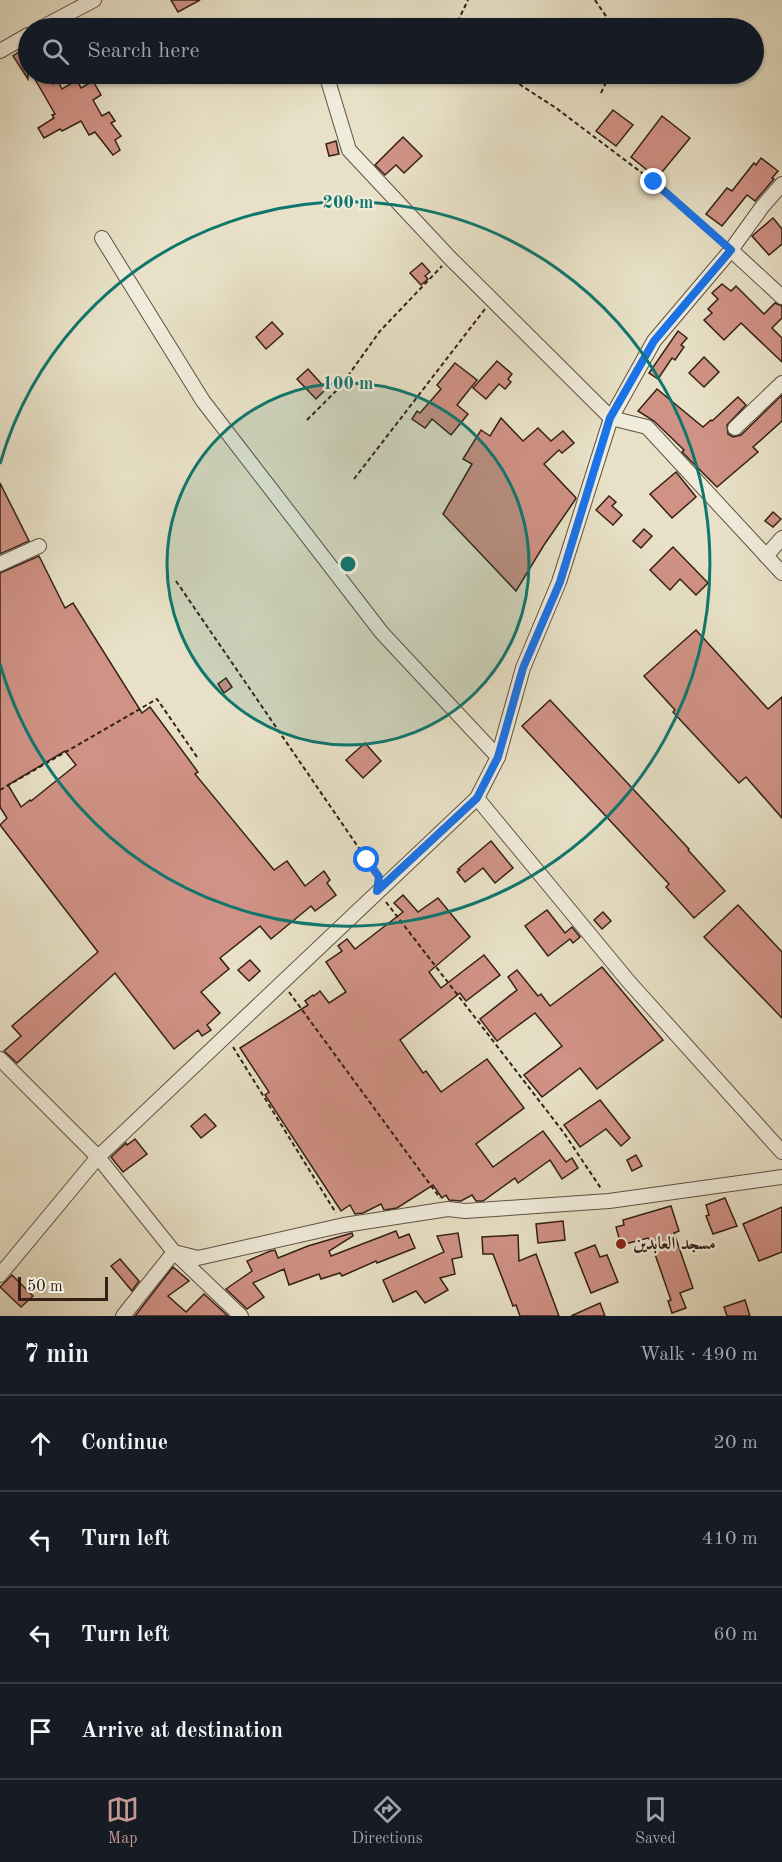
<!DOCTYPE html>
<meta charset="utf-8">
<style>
:root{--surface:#171b24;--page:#20242c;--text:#f1f3f6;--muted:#9ea1a6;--line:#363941;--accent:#c59692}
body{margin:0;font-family:"Old Standard TT",Amiri,serif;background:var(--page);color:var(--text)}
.scale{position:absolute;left:18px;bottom:15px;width:90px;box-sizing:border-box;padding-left:6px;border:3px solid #342017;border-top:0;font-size:16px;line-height:21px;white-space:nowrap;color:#342017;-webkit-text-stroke:4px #f0ecdb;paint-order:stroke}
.stop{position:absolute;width:18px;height:18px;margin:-14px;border:4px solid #1a73e8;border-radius:50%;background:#fff}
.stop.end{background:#1a73e8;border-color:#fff;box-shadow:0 2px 6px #0008}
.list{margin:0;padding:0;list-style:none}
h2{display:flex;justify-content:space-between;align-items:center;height:78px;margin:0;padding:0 24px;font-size:26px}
h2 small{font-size:20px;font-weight:400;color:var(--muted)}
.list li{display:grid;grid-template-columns:39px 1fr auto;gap:18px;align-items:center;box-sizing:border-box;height:96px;padding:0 24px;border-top:2px solid var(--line)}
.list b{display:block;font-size:22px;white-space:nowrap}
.list em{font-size:20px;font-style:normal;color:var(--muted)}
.icon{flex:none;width:33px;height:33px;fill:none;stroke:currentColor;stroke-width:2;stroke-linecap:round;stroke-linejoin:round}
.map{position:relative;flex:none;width:782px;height:1316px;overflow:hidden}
.search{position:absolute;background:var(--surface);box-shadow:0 2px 4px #0004;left:18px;right:18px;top:18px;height:66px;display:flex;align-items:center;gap:15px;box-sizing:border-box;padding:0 21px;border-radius:33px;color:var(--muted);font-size:22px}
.sheet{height:462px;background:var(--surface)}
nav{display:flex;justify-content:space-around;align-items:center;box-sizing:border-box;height:84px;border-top:2px solid var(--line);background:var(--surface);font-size:16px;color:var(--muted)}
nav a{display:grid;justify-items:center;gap:3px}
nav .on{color:var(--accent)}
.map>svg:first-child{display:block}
.building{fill:#d09285;stroke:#342017;stroke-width:1.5;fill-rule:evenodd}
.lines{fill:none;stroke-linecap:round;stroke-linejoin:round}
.minor-casing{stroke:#615043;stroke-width:16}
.path{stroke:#342017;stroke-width:2;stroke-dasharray:4.5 3;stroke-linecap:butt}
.minor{stroke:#f0ecdb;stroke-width:14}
.route{stroke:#1a73e8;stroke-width:8}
.ring{fill:none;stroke:#0f766e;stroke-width:3}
.poi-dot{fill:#8f2418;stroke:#f0ecdb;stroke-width:2}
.labels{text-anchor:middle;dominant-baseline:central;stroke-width:4.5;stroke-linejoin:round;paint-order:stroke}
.poi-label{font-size:18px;font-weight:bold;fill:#342017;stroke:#f0ecdb;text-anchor:start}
.centre{fill:#0f766e;stroke:#f0ecdb;stroke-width:3}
.ring-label{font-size:18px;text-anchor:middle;font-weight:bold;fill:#0f766e;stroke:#f0ecdb;stroke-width:4.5;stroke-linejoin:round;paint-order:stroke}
</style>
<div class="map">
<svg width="782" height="1316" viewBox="0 0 782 1316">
<rect width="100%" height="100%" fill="#e8e1c7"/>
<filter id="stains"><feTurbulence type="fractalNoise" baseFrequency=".00333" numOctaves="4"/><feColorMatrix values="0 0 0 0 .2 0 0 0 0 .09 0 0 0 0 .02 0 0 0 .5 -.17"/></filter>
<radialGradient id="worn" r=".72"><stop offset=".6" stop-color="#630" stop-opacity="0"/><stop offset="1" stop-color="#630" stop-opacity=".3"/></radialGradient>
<!-- building -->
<g class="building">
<path d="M171,0H200L178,12Z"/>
<path d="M28,46V79L13,56Z"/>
<path d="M32,74H47L53,84L58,81L62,89L77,80L81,88L93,81L101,95L93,100L102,116L109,112L115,121L111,123L121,136L115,140L120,150L113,155L95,132L89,135L81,121L62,131L60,129L44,138L38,128L54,118L52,115L55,114Z"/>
<path d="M613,110L633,125L616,146L596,131Z"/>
<path d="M662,116L690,138L657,178L631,157Z"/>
<path d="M403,137L422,156L404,173L396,165L385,175L375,165Z"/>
<path d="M336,141L339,154L329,156L326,144Z"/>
<path d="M761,158L778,171L772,178L774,179L755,201L747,195L722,226L706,214L727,188L732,191L754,163L756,165Z"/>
<path d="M773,218L782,229V244L769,255L752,236Z"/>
<path d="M422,263L430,272L425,276L428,279L421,285L410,273Z"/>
<path d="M722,284L731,291L736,286L764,314L775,303L782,306V318L772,328L782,338V362L741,323L724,340L704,320L712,313L708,309L718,299L712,293Z"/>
<path d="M272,322L283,334L266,349L256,337Z"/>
<path d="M678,331L687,338L681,345L684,347L675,360L672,358L658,379L649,373Z"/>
<path d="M704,357L719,372L704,387L689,373Z"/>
<path d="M497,361L512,374L508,379L511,382L505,389L499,384L486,399L473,388Z"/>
<path d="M455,363L477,380L457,405L468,414L451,435L432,419L425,428L412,419L417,411L420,413L441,389L437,385Z"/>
<path d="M308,369L326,389L316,399L297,379Z"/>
<path d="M657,389L703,427L711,420L712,421L738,397L746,405L727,425L728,434L733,437L741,435L782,395V421L753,447L758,452L717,487L682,452L684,450L654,421L638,411Z"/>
<path d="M501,418L523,441L538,428L551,441L563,431L574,443L562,453L559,450L544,464L576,498L575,500L544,545L516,591L443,514L472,464L463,459L481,430L490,436Z"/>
<path d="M676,472L696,497L672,518L650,494Z"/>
<path d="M0,483L29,541L0,554Z"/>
<path d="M609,496L616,502L612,506L622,515L613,525L596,510Z"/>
<path d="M773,512L781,519L773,527L765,521Z"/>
<path d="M644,529L652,536L641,548L633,541Z"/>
<path d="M673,547L708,583L696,595L680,579L670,590L650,570Z"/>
<path d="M39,556L65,608L73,603L142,713L150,707L198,772L195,774L274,870L287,861L305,886L324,871L330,880L327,883L336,895L315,911L311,906L271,939L260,926L220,958L229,969L201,992L220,1013L207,1025L211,1030L202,1036L198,1030L174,1049L115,973L17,1063L4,1051L21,1036L12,1026L98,952L0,825L7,818L0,807V573ZM65,751L76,765L31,801L30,800L21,807L8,785Z"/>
<path d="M696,630L768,709L782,697V818L746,777L739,783L673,712L675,710L644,676Z"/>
<path d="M226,678L232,687L224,693L218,684Z"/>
<path d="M550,700L689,849L688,850L725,891L694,918L666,887L669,884L522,726Z"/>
<path d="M365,743L381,761L363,778L346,760Z"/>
<path d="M491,841L513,868L495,883L483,868L465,882L457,872L460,870L458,869Z"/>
<path d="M403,895L418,912L438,898L470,937L429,972L441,988L484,955L500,975L466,1001L460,993L400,1040L423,1073L426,1071L441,1092L487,1059L524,1108L476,1144L493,1167L543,1131L566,1162L572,1158L578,1168L562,1179L550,1160L518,1183L515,1178L483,1201H476L472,1195L461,1201L449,1200L446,1195L442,1198L433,1185L397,1208L384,1210L381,1204L363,1213L355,1214L350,1205L341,1211L265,1095L269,1092L240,1048L308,1005L305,1001L313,995L314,996L320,991L329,1003L346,992L326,962L342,951L338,946L347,939L355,949L403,912L394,903Z"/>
<path d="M738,905L782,952V1018L704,937Z"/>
<path d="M547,910L565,933L572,927L580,937L573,943L570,939L548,956L525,926Z"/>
<path d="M603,912L611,921L602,929L594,920Z"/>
<path d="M250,960L260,971L249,981L238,970Z"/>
<path d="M602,967L663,1040L597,1089L580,1068L542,1097L524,1075L562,1046L535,1013L497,1041L480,1019L517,990L508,977L517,970L538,996L541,994L550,1006Z"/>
<path d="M600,1100L630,1138L621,1146L606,1129L580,1147L564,1125Z"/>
<path d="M205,1114L216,1126L201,1138L191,1126Z"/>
<path d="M135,1139L147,1154L123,1172L111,1157L126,1143L127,1145Z"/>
<path d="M636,1155L642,1166L632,1171L627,1160Z"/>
<path d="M725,1198L737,1226L713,1234L706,1216L709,1215L706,1205Z"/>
<path d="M671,1206L679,1231L674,1233L693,1288L680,1293L686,1308L672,1313L668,1301L671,1300L650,1240L648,1238L621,1245L616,1227L624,1225L623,1220Z"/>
<path d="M782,1207V1252L759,1261L743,1224Z"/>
<path d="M563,1221L565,1240L538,1243L536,1224Z"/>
<path d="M396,1231L399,1238L409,1234L415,1248L377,1263L376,1261L342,1276L340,1273L321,1279L319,1274L289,1285L284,1269L253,1283L264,1297L247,1309L226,1289L252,1271L247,1261L270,1251L275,1250L278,1258L308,1246L352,1233L353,1236L329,1251L331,1256Z"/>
<path d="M458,1233L462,1257L452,1259L455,1274L440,1278L448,1290L425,1303L416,1291L393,1302L383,1280L444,1252L437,1236Z"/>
<path d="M518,1235L519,1261L536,1254L559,1316H520L516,1305L513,1306L493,1254H483L482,1237Z"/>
<path d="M595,1245L600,1257L607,1255L618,1282L591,1293L575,1253Z"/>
<path d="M120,1259L139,1281L132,1291L111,1266Z"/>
<path d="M173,1267L189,1281L168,1296L186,1312L204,1294L228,1316H135Z"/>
<path d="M12,1275L33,1296L21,1307L0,1287Z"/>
<path d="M745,1300L750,1316H727L724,1307Z"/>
<path d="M600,1303L605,1316H571Z"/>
</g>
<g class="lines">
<defs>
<g id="minor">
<path d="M41,28L94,0"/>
<path d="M0,51L28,35"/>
<path d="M326,74L349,150L450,258L611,418L647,427L782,573"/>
<path d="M102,238L203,401L382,633L498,757"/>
<path d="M731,250L782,297"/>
<path d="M735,428L782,383"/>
<path d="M766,556L782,538"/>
<path d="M0,564L39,546"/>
<path d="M477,798L629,982L782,1152"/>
<path d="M0,1059L98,1157L174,1252L241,1316"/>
<path d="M0,1275L98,1157L477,798L498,757L523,668L559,582L611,418L654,341L731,250L762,207L782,184"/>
<path d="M123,1316L174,1252L198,1258L344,1225L448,1209L465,1211L609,1201L782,1177"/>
</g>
</defs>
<!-- minor casing -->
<use href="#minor" class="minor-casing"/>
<!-- path -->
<g class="path">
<path d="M595,0L614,28"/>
<path d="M456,28L455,27L468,0"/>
<path d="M508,74L522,86L556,108L654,182L722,242"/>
<path d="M601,93L610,74"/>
<path d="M307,420L340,387L380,331L442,266"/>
<path d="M354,479L485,309"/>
<path d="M176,581L378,876"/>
<path d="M0,790L157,699L197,757"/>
<path d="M386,902L564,1133L602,1190"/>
<path d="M289,992L440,1198"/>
<path d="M233,1047L336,1213"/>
</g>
<!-- minor -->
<use href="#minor" class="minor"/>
</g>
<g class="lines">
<!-- route -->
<path class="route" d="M367,860L379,877L377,891L477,798L498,757L523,668L560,582L610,418L654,341L731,250L654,182"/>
</g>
<!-- distance rings -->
<circle cx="348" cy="564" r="181" fill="#0f766e" fill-opacity=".12"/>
<g class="ring">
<circle cx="348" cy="564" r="181"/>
<path d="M0 464A362 362 0 1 1 0 664"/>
</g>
<!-- markers -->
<circle class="poi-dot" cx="621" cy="1244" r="6"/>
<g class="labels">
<!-- poi labels -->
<g class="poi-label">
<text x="633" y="1244">مسجد العابدين</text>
</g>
</g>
<circle cx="348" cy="564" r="9" class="centre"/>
<g class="ring-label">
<text x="348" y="208">200 m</text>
<text x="348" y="389">100 m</text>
</g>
<rect width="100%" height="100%" filter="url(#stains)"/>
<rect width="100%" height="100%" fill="url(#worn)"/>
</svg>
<div class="scale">50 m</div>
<div class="stop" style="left:367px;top:860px"></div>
<div class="stop end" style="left:654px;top:182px"></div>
<div class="search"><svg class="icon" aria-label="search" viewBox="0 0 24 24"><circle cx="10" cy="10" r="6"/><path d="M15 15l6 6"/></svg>Search here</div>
</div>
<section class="sheet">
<h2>7 min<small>Walk · 490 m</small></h2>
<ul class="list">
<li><svg class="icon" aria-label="ahead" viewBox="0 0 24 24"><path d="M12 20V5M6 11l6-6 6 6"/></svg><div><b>Continue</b></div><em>20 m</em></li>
<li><svg class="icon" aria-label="left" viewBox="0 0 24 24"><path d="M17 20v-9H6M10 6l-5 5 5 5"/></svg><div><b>Turn left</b></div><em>410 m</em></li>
<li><svg class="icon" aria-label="left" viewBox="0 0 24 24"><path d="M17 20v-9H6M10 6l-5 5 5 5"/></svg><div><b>Turn left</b></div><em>60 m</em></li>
<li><svg class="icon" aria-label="arrive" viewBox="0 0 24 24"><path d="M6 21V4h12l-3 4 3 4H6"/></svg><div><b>Arrive at destination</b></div></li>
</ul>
</section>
<nav>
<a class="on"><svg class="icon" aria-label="map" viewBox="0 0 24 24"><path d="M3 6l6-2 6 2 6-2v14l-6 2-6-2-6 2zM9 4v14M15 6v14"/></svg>Map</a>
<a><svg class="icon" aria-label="directions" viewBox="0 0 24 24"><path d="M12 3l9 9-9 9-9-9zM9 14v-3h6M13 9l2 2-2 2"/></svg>Directions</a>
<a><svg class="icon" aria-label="saved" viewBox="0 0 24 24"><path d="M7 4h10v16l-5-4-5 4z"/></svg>Saved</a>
</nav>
